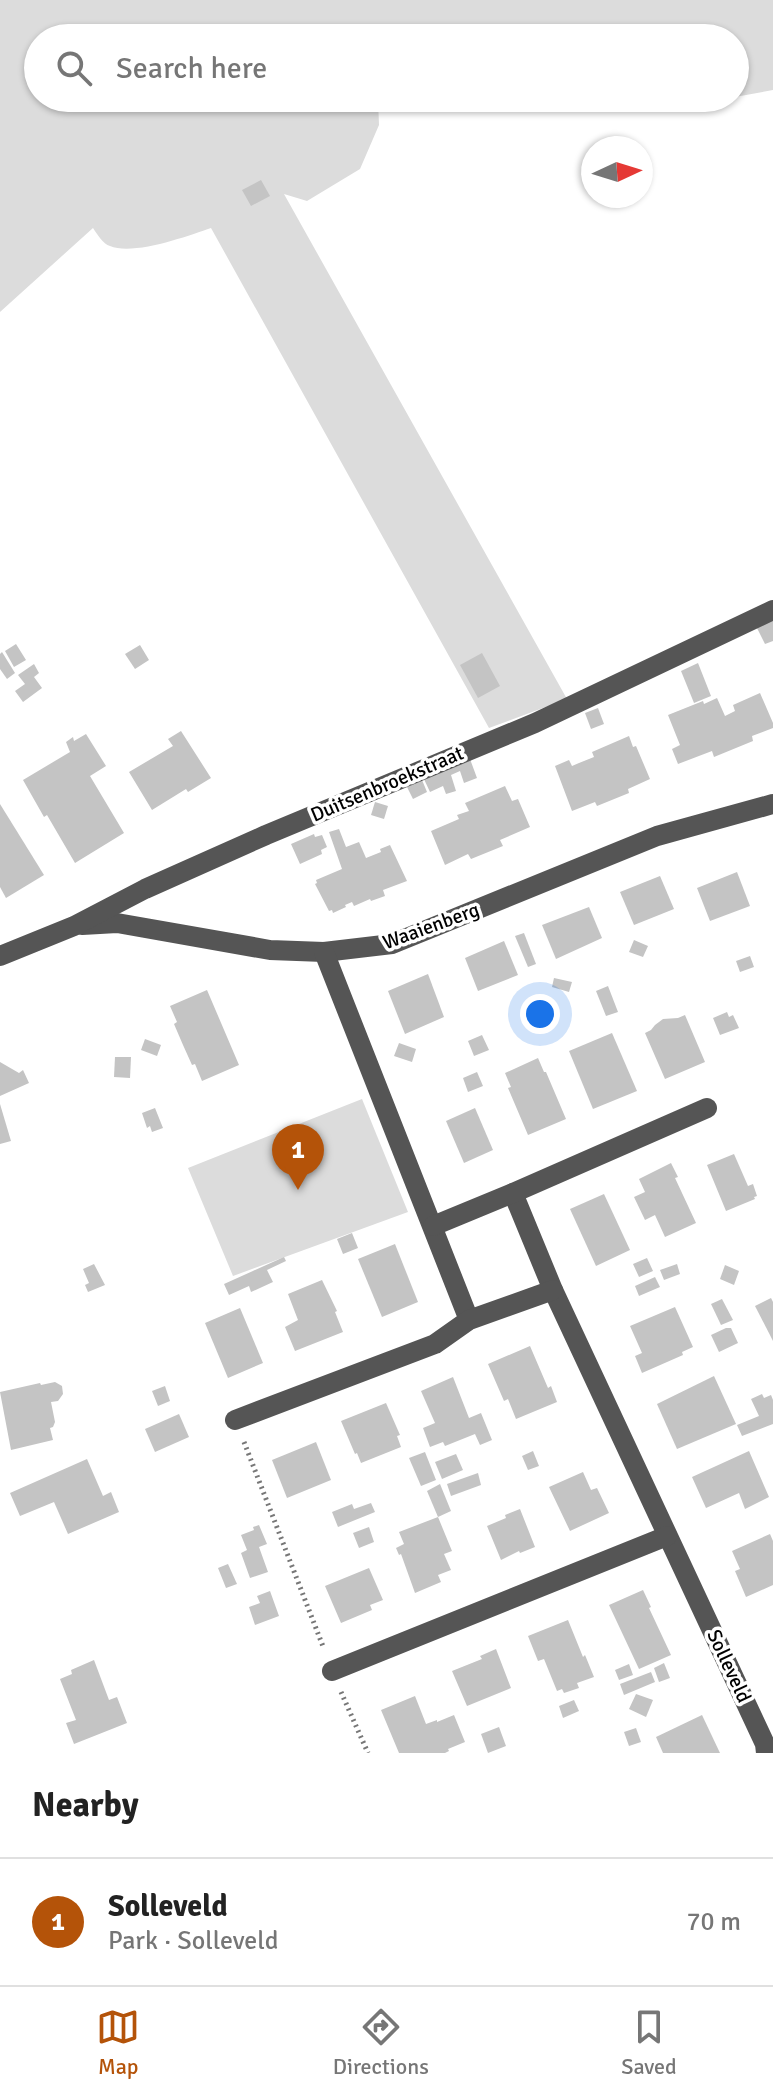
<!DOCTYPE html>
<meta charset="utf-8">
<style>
:root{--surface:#fff;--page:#f2f2f2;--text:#222;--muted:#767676;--line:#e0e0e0;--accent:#b45309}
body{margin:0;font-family:Signika,sans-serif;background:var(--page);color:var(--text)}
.compass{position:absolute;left:581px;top:136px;width:72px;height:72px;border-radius:50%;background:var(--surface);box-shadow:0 2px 6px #0004;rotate:86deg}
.you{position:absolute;left:540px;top:1014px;width:28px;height:28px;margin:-20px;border:6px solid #fff;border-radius:50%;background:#1a73e8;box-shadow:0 0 0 12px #1a73e833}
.badge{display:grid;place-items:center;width:52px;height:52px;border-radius:50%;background:var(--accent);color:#fff;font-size:26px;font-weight:700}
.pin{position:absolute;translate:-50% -66px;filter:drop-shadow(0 2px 4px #0008)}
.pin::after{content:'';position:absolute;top:42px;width:28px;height:24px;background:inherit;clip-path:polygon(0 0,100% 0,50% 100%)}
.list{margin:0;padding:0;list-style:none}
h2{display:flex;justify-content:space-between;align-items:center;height:104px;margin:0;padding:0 32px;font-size:34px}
h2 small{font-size:26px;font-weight:400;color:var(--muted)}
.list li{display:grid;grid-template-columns:52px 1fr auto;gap:24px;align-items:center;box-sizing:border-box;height:128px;padding:0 32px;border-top:2px solid var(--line)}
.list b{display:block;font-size:30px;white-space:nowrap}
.list p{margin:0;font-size:26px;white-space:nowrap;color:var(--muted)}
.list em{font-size:26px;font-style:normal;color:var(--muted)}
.icon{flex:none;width:44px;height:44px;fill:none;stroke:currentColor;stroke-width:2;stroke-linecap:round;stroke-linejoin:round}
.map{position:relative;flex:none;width:773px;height:1753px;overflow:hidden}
.search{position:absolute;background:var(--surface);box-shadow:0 2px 6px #0004;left:24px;right:24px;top:24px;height:88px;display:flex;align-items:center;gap:20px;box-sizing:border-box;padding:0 28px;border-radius:44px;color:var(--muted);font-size:30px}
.sheet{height:232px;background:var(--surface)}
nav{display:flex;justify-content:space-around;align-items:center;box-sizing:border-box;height:112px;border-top:2px solid var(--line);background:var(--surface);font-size:22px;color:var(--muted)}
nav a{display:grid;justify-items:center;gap:4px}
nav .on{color:var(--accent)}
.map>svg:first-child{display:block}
.green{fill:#dcdcdc}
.building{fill:#c4c4c4}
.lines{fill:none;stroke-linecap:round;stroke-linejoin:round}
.path{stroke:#777;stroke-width:5;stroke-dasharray:2 4;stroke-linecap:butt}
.minor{stroke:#555;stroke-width:20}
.labels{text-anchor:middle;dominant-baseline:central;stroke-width:7;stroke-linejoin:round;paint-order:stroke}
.street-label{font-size:20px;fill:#000;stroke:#fff}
</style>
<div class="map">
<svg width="773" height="1753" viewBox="0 0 773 1753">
<rect width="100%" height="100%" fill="#fff"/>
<!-- green -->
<g class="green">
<path d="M0,0H773V90L735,97V38H38V98H382L378,100L379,125L360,169L307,201L284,194L567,699L489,728L211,228C188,236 133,256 110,246C103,244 97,234 93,228L0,312Z"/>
<path d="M362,1099L408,1212L233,1276L188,1168Z"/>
</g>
<!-- building -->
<g class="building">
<path d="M261,180L270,196L251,206L242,190Z"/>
<path d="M773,620V641L765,644L757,628Z"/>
<path d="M16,644L26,660L14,667L5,651Z"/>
<path d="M140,645L149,660L135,669L125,654Z"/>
<path d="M2,652L15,673L7,679L0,669V654Z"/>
<path d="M482,653L500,686L478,698L460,665Z"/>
<path d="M698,663L711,696L694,703L681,671Z"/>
<path d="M34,664L39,673L34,677L42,688L23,702L15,691L25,684L18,675Z"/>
<path d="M760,693L773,723V728L752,736L753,741L714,757L712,751L678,764L672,749L680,745L668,715L703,701L704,704L717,698L725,716L735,711L733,705Z"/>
<path d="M598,708L604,724L591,729L585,713Z"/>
<path d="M181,731L211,778L188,792L186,789L152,810L129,772L173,746L168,739Z"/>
<path d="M86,734L106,766L90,776L124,833L75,863L47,815L44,817L23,780L70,752L66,742L73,737L74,741Z"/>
<path d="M629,736L633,747L636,746L650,779L628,789L629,793L597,806L595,802L572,811L555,766L569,760L572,766L579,763L594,757L592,752Z"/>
<path d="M470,759L477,778L464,783L460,771L451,775L456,791L446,794L443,786L430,792L423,777Z"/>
<path d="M422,780L427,792L413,799L407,787Z"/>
<path d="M505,786L512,801L518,799L530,827L500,840L503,846L471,859L468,854L445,865L431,831L459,819L457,815L469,811L465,803Z"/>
<path d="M375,802L388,806L384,819L371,815Z"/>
<path d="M0,804L44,875L6,898L0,887Z"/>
<path d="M339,829L346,847L359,842L366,858L381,852L380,849L390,845L407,881L383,890L385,896L371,901L370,899L354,906L352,902L345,905L346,907L333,913L332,910L329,911L315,884L317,883L316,880L342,869L329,832Z"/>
<path d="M314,834L315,837L322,835L327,847L321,850L322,854L300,864L291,844Z"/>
<path d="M737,872L750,906L710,921L697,888Z"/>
<path d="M660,876L674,909L634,925L620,892Z"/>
<path d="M589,907L602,938L556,959L542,925Z"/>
<path d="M524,933L536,964L528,967L515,936Z"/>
<path d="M634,940L648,946L643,957L629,952Z"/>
<path d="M504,941L518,975L478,991L465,958Z"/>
<path d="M750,956L754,967L740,972L736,961Z"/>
<path d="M428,974L444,1017L405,1034L388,991Z"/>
<path d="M554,978L572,982L569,992L552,987Z"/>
<path d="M608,986L618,1012L606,1016L596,991Z"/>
<path d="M207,990L239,1065L202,1081L195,1064L192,1065L183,1045L174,1024L177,1022L170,1006Z"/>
<path d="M727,1012L729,1017L733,1015L739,1028L720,1035L713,1018Z"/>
<path d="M685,1015L705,1062L665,1079L645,1033L651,1030L655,1025L663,1019L678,1018Z"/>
<path d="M612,1033L637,1091L593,1109L569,1051Z"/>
<path d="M482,1035L489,1050L474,1056L468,1041Z"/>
<path d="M145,1039L161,1045L157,1056L141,1050Z"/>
<path d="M399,1043L416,1049L412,1062L394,1056Z"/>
<path d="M115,1057H131L130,1078L114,1077Z"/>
<path d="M538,1058L544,1072H546L566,1119L528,1135L508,1088L511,1087L505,1073Z"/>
<path d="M0,1062L19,1073L23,1070L29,1083L0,1096Z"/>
<path d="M477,1072L483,1086L468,1092L463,1078Z"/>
<path d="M0,1104L11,1141L0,1144Z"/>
<path d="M155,1108L163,1128L152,1132L150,1126L147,1128L142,1113Z"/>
<path d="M475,1108L493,1150L464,1163L446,1121Z"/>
<path d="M734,1154L748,1186L753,1184L757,1196L754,1197L755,1199L726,1211L707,1165Z"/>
<path d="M671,1163L678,1177L675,1178L696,1223L665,1237L655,1215L645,1220L634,1197L645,1192L639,1179Z"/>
<path d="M604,1194L630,1250L596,1266L570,1209Z"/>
<path d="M352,1233L358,1248L343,1254L337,1239Z"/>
<path d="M395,1244L418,1302L382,1317L358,1259Z"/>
<path d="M284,1257L286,1261L267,1270L273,1282L251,1292L249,1286L229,1295L224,1284Z"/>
<path d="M647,1258L653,1271L639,1277L633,1264Z"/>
<path d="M94,1264L105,1285L88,1292L85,1285L89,1283L83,1269Z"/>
<path d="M677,1264L680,1274L664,1280L660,1270Z"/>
<path d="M725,1265L739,1271L734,1285L720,1279Z"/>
<path d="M655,1277L660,1287L639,1296L635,1286Z"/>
<path d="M322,1280L337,1311L335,1312L343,1332L295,1351L285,1327L298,1320L288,1294Z"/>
<path d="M771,1298L773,1302V1341L755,1306Z"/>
<path d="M722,1299L733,1320L721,1325L711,1304Z"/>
<path d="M675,1307L693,1347L682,1352L683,1355L642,1373L635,1356L642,1353L630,1326Z"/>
<path d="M240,1308L263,1363L228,1378L205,1323Z"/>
<path d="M726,1328H731L738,1343L719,1352L711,1335Z"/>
<path d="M530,1346L548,1388L551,1386L557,1402L516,1419L508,1399L504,1401L488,1364Z"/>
<path d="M714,1376L736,1424L677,1449L657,1404Z"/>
<path d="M453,1377L469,1418L481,1413L492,1440L480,1445L475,1434L445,1446L443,1442L430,1447L423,1428L435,1423L421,1391Z"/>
<path d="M55,1382L62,1386L63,1394L58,1401L51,1402L55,1422L53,1427L50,1428L53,1440L11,1450L0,1392L40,1383L41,1385Z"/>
<path d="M165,1386L170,1401L158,1406L152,1391Z"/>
<path d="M762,1394L764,1398L771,1395L773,1400V1424L742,1436L737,1425L759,1416L751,1399Z"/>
<path d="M386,1403L400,1435L397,1436L401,1447L361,1463L357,1453L355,1454L341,1421Z"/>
<path d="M179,1414L189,1437L155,1452L145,1429Z"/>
<path d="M316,1442L331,1480L287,1498L272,1460Z"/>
<path d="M533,1451L539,1466L528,1470L522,1456Z"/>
<path d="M749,1451L769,1497L745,1509L739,1493L706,1508L692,1477Z"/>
<path d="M425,1452L436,1480L421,1486L409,1458Z"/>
<path d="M456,1454L463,1470L442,1479L435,1462Z"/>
<path d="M87,1459L103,1496L111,1492L119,1512L68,1534L54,1502L20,1516L10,1493Z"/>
<path d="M583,1472L591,1490L597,1488L609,1513L570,1531L549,1487Z"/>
<path d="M478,1473L481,1485L451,1496L447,1484Z"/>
<path d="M440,1484L451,1511L438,1517L427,1491Z"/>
<path d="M371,1503L375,1512L338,1527L332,1512L352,1504L354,1509Z"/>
<path d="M520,1509L535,1547L520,1553L519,1551L501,1560L487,1526L506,1518L505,1515Z"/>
<path d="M438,1517L452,1551L444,1554L451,1570L438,1575L441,1582L415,1593L401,1554L399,1555L396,1548L404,1544L399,1532Z"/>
<path d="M259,1525L267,1544L259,1547L268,1572L250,1578L241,1553L247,1550L241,1535L254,1530L253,1527Z"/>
<path d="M369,1527L374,1542L359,1548L353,1533Z"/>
<path d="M770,1534L773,1541V1585L746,1597L735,1571L740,1569L732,1551Z"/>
<path d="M228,1564L237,1584L226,1588L218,1568Z"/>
<path d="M369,1568L383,1600L370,1605L372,1610L341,1623L325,1586Z"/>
<path d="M643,1590L651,1607L649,1608L671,1655L639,1669L609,1605Z"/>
<path d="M270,1591L279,1616L255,1625L249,1607L260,1603L257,1596Z"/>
<path d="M568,1620L583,1657L585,1655L594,1677L577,1683L579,1688L564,1693L562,1689L557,1691L544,1659L538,1661L528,1636Z"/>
<path d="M496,1649L511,1688L467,1706L452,1671L482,1659L480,1656Z"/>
<path d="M94,1660L109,1700L117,1697L127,1723L74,1744L66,1723L76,1720L60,1679L72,1674L71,1670Z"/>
<path d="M664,1663L670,1678L659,1682L654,1668Z"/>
<path d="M629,1664L633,1675L619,1680L615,1670Z"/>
<path d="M651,1672L655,1682L624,1695L620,1684Z"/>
<path d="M636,1694L653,1700L646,1717L629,1709Z"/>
<path d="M415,1696L426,1724L437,1720V1722L454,1715L465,1742L448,1749L449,1751L445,1753H399L381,1710Z"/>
<path d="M574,1700L579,1711L563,1718L559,1706Z"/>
<path d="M702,1715L720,1753H663L656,1737Z"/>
<path d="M499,1727L506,1746L488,1753L481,1734Z"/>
<path d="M636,1728L641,1742L629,1746L624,1732Z"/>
</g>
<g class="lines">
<!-- path -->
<g class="path">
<path d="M244,1442L324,1649"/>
<path d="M341,1692L368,1753"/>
</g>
<!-- minor -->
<g class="minor">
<path d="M82,925L117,923L270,950L324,952L392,944L657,836L773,804"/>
<path d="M324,952L469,1320"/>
<path d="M0,956L74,926L145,889L266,835L535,723L773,610"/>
<path d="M513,1193L553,1290L765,1744L766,1753"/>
<path d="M433,1226L513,1193L707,1108"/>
<path d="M235,1420L435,1344L469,1320L553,1290"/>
<path d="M332,1671L667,1536"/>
</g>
</g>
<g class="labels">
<!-- street labels -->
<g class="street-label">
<text transform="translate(387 784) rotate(-23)">Duitsenbroekstraat</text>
<text transform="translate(431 926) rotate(-20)">Waaienberg</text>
<text transform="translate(729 1666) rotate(65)">Solleveld</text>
</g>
</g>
</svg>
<svg class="compass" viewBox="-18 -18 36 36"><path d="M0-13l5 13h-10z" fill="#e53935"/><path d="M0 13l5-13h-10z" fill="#767676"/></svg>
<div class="you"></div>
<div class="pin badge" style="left:298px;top:1190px">1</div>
<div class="search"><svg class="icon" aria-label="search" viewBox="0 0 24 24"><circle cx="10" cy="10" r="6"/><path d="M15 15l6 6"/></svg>Search here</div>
</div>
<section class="sheet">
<h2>Nearby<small></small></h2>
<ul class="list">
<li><span class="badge">1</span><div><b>Solleveld</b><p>Park · Solleveld</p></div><em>70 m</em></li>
</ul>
</section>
<nav>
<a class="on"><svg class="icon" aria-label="map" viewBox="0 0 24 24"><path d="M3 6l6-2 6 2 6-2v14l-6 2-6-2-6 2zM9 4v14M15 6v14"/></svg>Map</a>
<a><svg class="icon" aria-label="directions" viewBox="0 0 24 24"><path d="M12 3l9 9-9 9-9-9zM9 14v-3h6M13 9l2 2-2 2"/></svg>Directions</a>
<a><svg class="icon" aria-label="saved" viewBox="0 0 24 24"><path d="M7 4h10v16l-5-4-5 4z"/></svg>Saved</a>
</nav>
